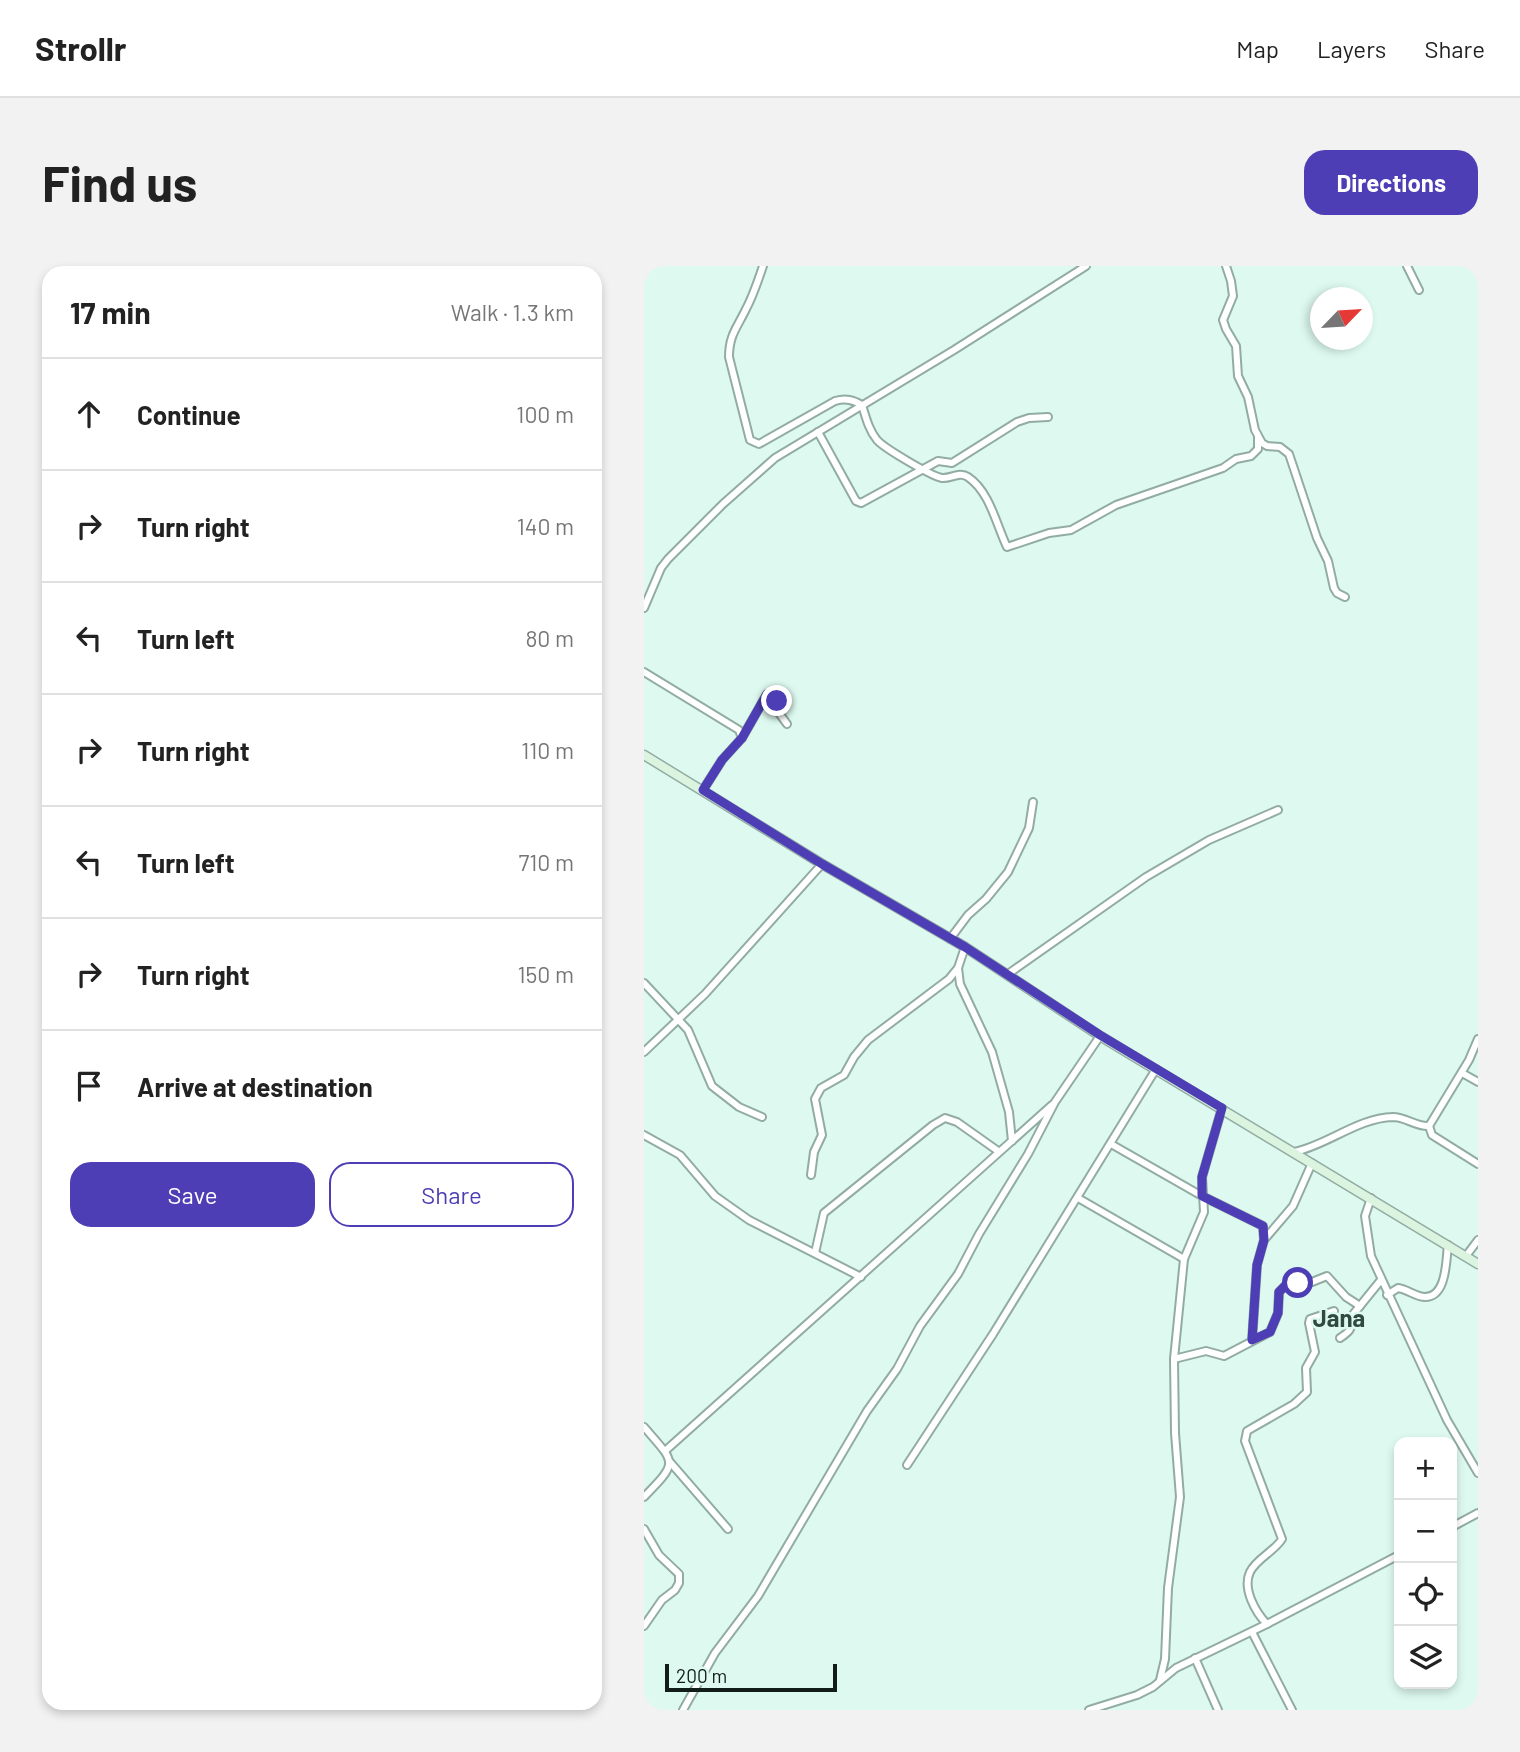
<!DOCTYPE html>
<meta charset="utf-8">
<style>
:root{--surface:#fff;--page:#f2f2f2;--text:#222;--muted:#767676;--line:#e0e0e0;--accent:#4e3eb5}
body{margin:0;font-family:Barlow,sans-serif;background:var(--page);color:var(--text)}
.controls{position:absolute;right:21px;bottom:21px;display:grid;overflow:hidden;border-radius:14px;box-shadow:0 4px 10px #0003}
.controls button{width:63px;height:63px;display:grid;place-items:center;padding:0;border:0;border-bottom:2px solid var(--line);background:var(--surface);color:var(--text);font:35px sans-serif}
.compass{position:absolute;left:666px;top:21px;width:63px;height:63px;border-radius:50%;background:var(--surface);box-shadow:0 4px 10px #0003;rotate:65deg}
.scale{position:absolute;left:21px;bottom:18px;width:172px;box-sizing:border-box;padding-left:7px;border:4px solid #121c19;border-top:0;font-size:19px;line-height:24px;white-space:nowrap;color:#121c19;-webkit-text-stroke:5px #defaf0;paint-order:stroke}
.stop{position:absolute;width:21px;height:21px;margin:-16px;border:5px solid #4e3eb5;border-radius:50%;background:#fff}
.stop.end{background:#4e3eb5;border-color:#fff;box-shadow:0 2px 7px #0008}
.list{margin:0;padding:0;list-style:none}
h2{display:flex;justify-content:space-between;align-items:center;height:91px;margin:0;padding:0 28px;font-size:30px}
h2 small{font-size:23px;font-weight:400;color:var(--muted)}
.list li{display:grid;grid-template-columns:46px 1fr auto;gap:21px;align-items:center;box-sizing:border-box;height:112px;padding:0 28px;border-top:2px solid var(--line)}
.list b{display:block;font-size:26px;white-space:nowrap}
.list em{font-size:23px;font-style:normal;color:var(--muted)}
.actions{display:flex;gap:14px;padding:21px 28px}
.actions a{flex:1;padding:16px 0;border:2px solid var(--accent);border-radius:21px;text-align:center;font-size:24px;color:var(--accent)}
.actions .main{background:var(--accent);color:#fff}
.icon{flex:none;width:38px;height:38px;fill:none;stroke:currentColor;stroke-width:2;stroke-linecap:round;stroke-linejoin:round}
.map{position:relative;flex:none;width:834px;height:1444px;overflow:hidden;border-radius:21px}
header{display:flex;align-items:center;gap:42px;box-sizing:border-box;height:98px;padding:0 35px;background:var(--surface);border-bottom:2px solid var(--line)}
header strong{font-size:33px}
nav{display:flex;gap:38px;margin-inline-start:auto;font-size:24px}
.intro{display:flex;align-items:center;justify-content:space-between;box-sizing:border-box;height:168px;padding:0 42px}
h1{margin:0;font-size:49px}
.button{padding:18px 32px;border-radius:21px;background:var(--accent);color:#fff;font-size:24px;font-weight:700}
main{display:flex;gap:42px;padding:0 42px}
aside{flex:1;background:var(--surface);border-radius:21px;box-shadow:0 4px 10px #0003}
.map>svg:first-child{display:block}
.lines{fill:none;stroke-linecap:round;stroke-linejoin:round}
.minor-casing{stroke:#92aca3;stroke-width:10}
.secondary-casing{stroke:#92aca3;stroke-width:11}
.minor{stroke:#fff;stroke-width:6}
.secondary{stroke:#dbf4e0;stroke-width:8}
.route{stroke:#4e3eb5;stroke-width:9}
.labels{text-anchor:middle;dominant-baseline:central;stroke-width:5;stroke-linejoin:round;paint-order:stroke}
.quarter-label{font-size:24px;font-weight:bold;fill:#324941;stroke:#defaf0}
</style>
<header>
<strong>Strollr</strong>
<nav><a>Map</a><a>Layers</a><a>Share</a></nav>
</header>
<div class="intro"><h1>Find us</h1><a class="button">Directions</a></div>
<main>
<aside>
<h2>17 min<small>Walk · 1.3 km</small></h2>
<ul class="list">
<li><svg class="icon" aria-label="ahead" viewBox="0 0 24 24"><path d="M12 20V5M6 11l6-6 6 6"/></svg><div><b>Continue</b></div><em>100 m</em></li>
<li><svg class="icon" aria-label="right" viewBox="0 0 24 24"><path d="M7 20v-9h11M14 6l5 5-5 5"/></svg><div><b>Turn right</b></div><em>140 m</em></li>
<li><svg class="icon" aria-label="left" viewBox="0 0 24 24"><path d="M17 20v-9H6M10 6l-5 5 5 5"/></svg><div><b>Turn left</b></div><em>80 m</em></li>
<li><svg class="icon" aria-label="right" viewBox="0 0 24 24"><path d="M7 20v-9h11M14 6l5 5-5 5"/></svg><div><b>Turn right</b></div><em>110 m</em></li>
<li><svg class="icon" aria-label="left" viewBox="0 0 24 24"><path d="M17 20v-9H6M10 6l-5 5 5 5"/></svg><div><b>Turn left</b></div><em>710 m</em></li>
<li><svg class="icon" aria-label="right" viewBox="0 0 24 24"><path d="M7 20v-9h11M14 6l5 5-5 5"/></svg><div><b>Turn right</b></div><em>150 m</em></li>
<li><svg class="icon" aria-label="arrive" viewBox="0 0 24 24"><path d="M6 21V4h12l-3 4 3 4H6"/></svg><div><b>Arrive at destination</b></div></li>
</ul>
<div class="actions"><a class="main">Save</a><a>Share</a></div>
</aside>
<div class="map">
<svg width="834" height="1444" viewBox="0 0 834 1444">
<rect width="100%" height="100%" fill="#defaf0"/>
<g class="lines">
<defs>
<g id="minor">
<path d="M119,0C114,15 109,30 102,43C93,62 85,69 85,91L106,174L115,178L191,135C202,132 209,134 218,139C222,152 225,164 233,174C240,182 287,210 298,212C307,213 315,205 324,211C346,226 352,258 363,281L405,267L427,264L472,239L579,202L592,193L607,190L614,183V172"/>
<path d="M582,0L587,15L589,30L579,54L582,63L592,80L594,110L604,131L611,164L618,177L623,180L636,181L645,188L673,272L684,295L690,322L693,327L701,331"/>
<path d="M763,0L775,24"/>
<path d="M174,166L212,235L217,237L294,195L308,197L373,156L385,152L404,151"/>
<path d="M0,342L17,302L24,293L79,238L131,192L310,84L442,0"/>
<path d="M0,406L95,464L98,472L78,494L59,524"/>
<path d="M98,472L123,428L133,435L135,447L143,458"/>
<path d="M306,673L324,649L342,633L364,606L385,562L389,536"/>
<path d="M321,681L314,702L316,718L348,786L365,846L368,875"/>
<path d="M364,708L502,611L565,574L634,544"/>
<path d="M0,717L44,764L68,820L95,841L118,851"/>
<path d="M0,786L61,728L178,598"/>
<path d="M818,807L834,816"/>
<path d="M785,860L788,869L834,898"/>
<path d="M0,869L36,889L71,930L105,954L217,1011"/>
<path d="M467,878L558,930L619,960L620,974"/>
<path d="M650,886C684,879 713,852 749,851C762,851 772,861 785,860L825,794L834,773"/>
<path d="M167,909L170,886L178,869L171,833L177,822L200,809L210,791L224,774L305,713L314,702"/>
<path d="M434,932L540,993"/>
<path d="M727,932L721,950L727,990L803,1154L834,1207"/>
<path d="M171,987L180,947L289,859L301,852L313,856L354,885"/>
<path d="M822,990L834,974"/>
<path d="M743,1029L754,1022C763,1023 772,1031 781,1031C803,1031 802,994 804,979"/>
<path d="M696,1072C705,1066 709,1063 707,1051L737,1014"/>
<path d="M608,1075L613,999L620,974L649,940L668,897"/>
<path d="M530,1093L562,1085L580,1090L626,1066L634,1047L635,1026L643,1018L668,1016L683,1010L702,1031L716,1040"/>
<path d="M0,1161C32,1198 35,1195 0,1231"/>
<path d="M21,1185L408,839"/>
<path d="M26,1196L84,1263"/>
<path d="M263,1199L349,1068L512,803"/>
<path d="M808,1261L834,1247"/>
<path d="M0,1263L15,1289L35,1308V1317L31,1324L18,1334L0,1360"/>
<path d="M623,1358C612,1347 598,1323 606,1306C613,1292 630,1286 638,1273L601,1175L603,1165L650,1138L663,1126L662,1102L671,1086L665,1057L666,1053L690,1045"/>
<path d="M608,1366L648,1444"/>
<path d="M551,1392L574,1444"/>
<path d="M516,1414L521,1393L524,1322L536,1231L531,1167L530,1093L540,993L560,946L558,911L578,842"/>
<path d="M39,1444L71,1387L114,1330L223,1145L253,1103L276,1060L314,1008L335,968L384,888L411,836L456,770"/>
<path d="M445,1444L493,1429L509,1421L532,1402L623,1358L755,1289"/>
</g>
<path id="secondary" d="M0,489L178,598L321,681L456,770L834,998"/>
</defs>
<!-- minor casing -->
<use href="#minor" class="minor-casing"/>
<!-- secondary casing -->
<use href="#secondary" class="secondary-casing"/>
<!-- minor -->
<use href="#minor" class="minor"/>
<!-- secondary -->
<use href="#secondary" class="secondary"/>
</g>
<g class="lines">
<!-- route -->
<path class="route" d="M133,435L123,428L98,472L78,494L59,524L178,598L321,681L456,769L578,842L558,911V930L619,960L620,974L613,999L608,1074L626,1066L634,1047L635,1026L643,1018L654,1017"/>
</g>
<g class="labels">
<!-- quarter labels -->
<g class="quarter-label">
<text x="695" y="1051">Jana</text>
</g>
</g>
</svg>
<div class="controls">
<button>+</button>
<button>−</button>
<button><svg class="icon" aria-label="locate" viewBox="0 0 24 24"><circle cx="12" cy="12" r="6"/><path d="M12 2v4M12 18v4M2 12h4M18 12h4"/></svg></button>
<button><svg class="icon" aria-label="layers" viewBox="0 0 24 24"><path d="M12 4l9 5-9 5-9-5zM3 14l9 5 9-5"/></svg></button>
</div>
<svg class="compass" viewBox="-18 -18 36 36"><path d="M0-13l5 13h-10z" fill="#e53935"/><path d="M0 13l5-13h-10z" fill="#767676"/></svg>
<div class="scale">200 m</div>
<div class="stop" style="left:654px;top:1017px"></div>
<div class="stop end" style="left:133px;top:435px"></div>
</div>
</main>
